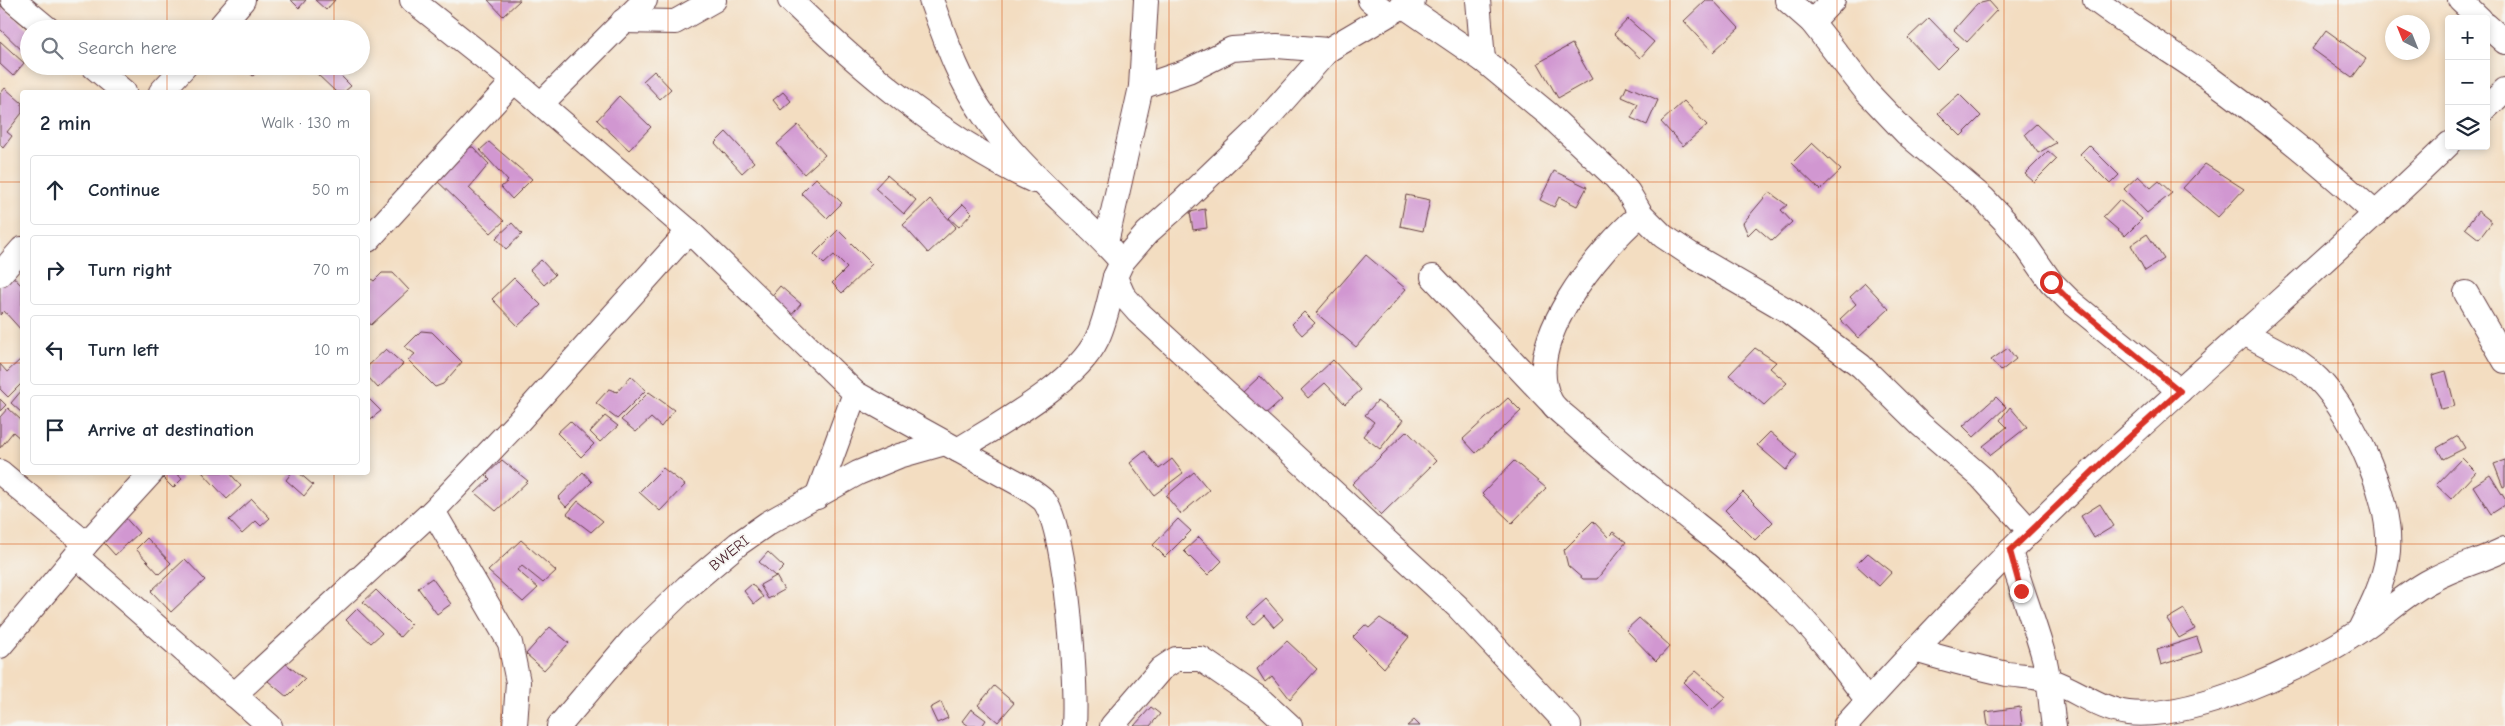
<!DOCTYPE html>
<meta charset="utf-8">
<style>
:root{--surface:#fff;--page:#f2f2f3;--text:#1f2937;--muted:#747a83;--line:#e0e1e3}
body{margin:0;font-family:"Comic Neue",sans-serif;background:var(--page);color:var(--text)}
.controls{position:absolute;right:15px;top:15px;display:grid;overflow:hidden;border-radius:5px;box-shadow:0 2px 8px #0003}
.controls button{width:45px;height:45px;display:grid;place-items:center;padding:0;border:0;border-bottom:1px solid var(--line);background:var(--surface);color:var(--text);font:25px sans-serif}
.compass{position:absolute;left:2385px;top:15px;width:45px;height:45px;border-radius:50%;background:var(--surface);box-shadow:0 2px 8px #0003;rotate:317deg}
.stop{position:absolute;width:15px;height:15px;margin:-11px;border:4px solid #d93025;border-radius:50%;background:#fff}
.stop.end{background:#d93025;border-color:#fff;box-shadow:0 1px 5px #0008}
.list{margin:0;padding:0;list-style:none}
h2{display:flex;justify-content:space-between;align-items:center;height:65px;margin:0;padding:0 20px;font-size:21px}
h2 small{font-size:16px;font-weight:400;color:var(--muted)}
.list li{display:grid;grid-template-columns:32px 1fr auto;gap:15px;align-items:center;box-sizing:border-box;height:70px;margin:0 10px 10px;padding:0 10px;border:1px solid var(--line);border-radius:5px}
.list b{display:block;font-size:19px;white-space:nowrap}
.list em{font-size:16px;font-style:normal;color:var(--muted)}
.icon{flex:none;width:28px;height:28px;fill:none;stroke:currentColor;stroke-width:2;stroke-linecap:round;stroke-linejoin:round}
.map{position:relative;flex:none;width:2505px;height:726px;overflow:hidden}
.search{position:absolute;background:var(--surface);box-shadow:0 2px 8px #0003;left:20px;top:20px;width:350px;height:55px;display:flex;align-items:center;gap:12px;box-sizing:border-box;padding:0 18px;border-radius:28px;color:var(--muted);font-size:19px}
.panel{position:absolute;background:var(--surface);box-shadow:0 2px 8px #0003;left:20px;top:90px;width:350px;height:385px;border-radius:5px}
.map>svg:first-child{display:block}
.building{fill:#d197d1}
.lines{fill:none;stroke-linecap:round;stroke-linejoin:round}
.minor-casing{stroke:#633c42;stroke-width:26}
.minor{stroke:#fff;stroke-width:24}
.route{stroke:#d93025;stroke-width:6}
.grid{fill:none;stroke:#d8530f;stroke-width:1;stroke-opacity:0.55}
.labels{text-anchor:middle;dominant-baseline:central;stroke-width:4;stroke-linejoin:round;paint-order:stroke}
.street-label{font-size:15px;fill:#4a1f2b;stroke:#f6f6f2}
</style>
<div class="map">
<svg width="2505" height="726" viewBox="0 0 2505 726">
<rect width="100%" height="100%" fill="#f6f6f2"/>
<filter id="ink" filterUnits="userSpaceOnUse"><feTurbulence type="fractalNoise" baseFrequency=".02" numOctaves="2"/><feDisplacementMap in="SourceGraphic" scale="10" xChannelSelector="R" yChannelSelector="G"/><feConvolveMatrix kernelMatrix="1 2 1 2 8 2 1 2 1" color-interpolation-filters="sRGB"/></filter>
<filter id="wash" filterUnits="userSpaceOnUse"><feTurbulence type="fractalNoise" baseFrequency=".0096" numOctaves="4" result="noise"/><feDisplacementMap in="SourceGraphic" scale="20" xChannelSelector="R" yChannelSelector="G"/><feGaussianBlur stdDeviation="1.12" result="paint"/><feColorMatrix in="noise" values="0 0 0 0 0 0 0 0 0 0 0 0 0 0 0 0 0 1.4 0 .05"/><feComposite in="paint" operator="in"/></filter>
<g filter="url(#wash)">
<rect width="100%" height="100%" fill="#f3ddc1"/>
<g id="blocks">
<!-- building -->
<g class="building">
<path d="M291,0H306L299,8Z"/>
<path d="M315,0H335L326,10Z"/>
<path d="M488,0H520L503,16Z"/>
<path d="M1706,0H1713L1739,28L1713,52L1684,21Z"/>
<path d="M1989,1L1997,10L1967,42L1954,30L1977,4Z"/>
<path d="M0,5L29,30V57L0,29Z"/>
<path d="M1929,18L1958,48L1937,69L1908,38Z"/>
<path d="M1628,19L1654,42L1640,58L1614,34Z"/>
<path d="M2326,30L2366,59L2352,78L2312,49Z"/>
<path d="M0,41L24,63L13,76L0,64Z"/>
<path d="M1572,44L1592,79L1558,98L1538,63Z"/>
<path d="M242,66H261L253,76Z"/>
<path d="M323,66H331L351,86L344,92H336L316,73Z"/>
<path d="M654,71L671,89L660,99L643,81Z"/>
<path d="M1627,86L1658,100L1647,125L1631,118L1638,104L1622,97Z"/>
<path d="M5,88L22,103V113L7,132L12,136L3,148L0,145V94Z"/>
<path d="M783,92L791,101L781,110L773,100Z"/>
<path d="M1959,94L1981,116L1961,136L1938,113Z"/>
<path d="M619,96L651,127L629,150L597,120Z"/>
<path d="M1684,101L1707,125L1683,146L1661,122Z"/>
<path d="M2036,124L2056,143L2038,153L2025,134Z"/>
<path d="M798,125L825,155L804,174L777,144Z"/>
<path d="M726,132L754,162L742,173L715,143Z"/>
<path d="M489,142L532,179L512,199L501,187L508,181L480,150Z"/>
<path d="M1812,143L1841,170L1820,190L1792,163Z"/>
<path d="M2089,145L2119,175L2110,184L2080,154Z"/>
<path d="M473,147L489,164L469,188L504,221L491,233L432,176L461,148Z"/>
<path d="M2048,151L2057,159L2034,182L2025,174Z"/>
<path d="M2205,164L2244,189L2218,217L2183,188Z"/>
<path d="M1554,171L1587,187L1577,206L1559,197L1554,207L1540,200Z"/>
<path d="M887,175L916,200L904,214L875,188Z"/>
<path d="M2138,176L2151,188L2159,181L2172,193L2147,213L2124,189Z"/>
<path d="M816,178L842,203L827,218L801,193Z"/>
<path d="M1769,192L1787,205L1781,210L1792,222L1772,241L1756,227L1748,235L1743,223Z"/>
<path d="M1406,195L1430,200L1423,231L1400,226Z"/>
<path d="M930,199L956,227L928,253L903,225Z"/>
<path d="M2119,200L2142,219L2125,236L2103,217Z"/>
<path d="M963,204L972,213L959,227L949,218Z"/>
<path d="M1205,209L1207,228L1193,230L1190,212Z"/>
<path d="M2478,211L2492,222L2479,239L2465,228Z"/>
<path d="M512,223L522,234L506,249L496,238Z"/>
<path d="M838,230L872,264L842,293L832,283L847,268L834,255L824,264L814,254Z"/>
<path d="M2147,234L2164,259L2145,271L2131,245Z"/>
<path d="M1366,255L1406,289L1356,347L1316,313Z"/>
<path d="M541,260L555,275L544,285L530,270Z"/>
<path d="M4,267L22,286V331L4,311L0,315V270Z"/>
<path d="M382,273H393L409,290L371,325L368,321V280L370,278L374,281Z"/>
<path d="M514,278L541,305L518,326L492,299Z"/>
<path d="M1865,283L1889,309L1858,338L1840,319L1856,304L1850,297Z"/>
<path d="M780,286L801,304L790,317L769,299Z"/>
<path d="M1304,312L1315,323L1302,335L1292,324Z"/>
<path d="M421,331L432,332L462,362L443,384L435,387L408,360L415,354L405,347Z"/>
<path d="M1755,348L1776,362L1770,368L1787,383L1764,405L1729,375Z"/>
<path d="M2008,348L2016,359L2001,371L1991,360Z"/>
<path d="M386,349L403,364L378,388L368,377V366Z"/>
<path d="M21,359L22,383L8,397L0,389V364L7,372Z"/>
<path d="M1333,360L1361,390L1345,404L1325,383L1308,398L1301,390Z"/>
<path d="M2446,371L2455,406L2441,409L2432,375Z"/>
<path d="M631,376L646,390L617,419L596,403L609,389L617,392Z"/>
<path d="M1260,376L1282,400L1263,417L1241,394Z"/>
<path d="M22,390V413L11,403Z"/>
<path d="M649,392L674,410L661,427L651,418L636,432L621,420Z"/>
<path d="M1996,397L2006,407L1974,437L1963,426Z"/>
<path d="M368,398L381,411L368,421Z"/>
<path d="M1508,398L1521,411L1476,453L1463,439Z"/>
<path d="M0,399L6,405L0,411Z"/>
<path d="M1377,401L1403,420L1380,449L1363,436L1374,422L1365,415Z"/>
<path d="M2010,407L2027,427L1991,455L1983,446L2007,427L2000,420Z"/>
<path d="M8,408L22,421V440L13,432L0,448V417Z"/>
<path d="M605,416L618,426L600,442L590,432Z"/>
<path d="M570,421L594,444L581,457L557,433Z"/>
<path d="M1407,431L1436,461L1381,515L1352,484Z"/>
<path d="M1770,432L1797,455L1786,470L1757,445Z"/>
<path d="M2458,436L2465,448L2443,459L2437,448Z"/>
<path d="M1145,451L1159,469L1172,459L1183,473L1154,495L1130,463Z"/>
<path d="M2462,458L2476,472L2451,499L2436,485Z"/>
<path d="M502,460L528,481L496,511L475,493L490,479L486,475Z"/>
<path d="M2505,460V486L2503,487L2494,464Z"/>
<path d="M1514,461L1546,488L1512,523L1482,494Z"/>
<path d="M663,468L685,485L660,511L639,492Z"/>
<path d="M163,472H176L182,479L173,488L161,476Z"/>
<path d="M202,472H229L241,486L227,499Z"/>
<path d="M292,472H298L313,485L304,496L286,480Z"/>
<path d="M583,472L592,482L566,507L558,498Z"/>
<path d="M1194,472L1209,490L1181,514L1166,496Z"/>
<path d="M2490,475L2505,499V505L2491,514L2473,486Z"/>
<path d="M1743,492L1773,522L1755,540L1725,510Z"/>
<path d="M252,499L270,518L261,526L256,521L242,534L229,520Z"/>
<path d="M578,501L603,521L591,532L567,514Z"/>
<path d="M2100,504L2114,526L2094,538L2081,516Z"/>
<path d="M121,513L139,533L115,555L97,535Z"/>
<path d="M1178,519L1191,531L1165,557L1153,545Z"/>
<path d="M1593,521L1608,537L1613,532L1626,542L1597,579H1583L1568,566L1564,550Z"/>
<path d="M1199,537L1222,561L1208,575L1184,551Z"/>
<path d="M147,538L171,563L159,574L136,549Z"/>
<path d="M521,540L556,571L543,583L522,566L517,570L538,588L523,602L488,571Z"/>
<path d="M768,552L784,567L775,576L759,562Z"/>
<path d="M1868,553L1892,572L1879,586L1856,565Z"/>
<path d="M185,559L205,580L171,612L151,591Z"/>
<path d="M776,576L784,590L768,599L760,585Z"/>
<path d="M432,578L451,604L437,614L418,588Z"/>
<path d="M752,584L763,597L754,604L744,591Z"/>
<path d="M376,590L411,625L400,637L363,602Z"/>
<path d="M1266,599L1283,619L1274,627L1264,615L1253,625L1246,617Z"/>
<path d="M357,609L382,633L371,643L346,620Z"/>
<path d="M2184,609L2195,629L2179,638L2167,619Z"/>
<path d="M1380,618L1409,637L1384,668L1353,637L1365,625L1369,628Z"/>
<path d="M1639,618L1670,646L1656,661L1626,630Z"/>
<path d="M550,627L569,643L544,670L526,654Z"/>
<path d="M2197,637L2202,652L2161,665L2157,650Z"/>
<path d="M1287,641L1317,669L1290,699L1272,676L1265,682L1257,669Z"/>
<path d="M285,663L305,679L287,697L268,681Z"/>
<path d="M1696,671L1726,697L1712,710L1684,682Z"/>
<path d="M994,686L1014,703L998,722L978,705Z"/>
<path d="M941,702L948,718L937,723L930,708Z"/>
<path d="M1151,707L1160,714L1150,726H1134Z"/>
<path d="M2020,707L2022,726H1988L1986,712Z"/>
<path d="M971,709L986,720L982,726H969L962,721Z"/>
<path d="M1414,720L1420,726H1407Z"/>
</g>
</g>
</g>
<g filter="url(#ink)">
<use href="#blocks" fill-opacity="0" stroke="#633c42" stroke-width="1"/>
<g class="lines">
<defs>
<g id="minor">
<path d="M13,0L48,29"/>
<path d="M412,0L514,81L689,231L855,393L1027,488C1032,492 1041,497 1045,502C1067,535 1077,683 1074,726"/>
<path d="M790,0C863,71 941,137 1034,181"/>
<path d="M931,0C945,38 958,78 981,111C1018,169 1077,210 1122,262"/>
<path d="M1370,0L1388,14"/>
<path d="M1413,0L1328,50L1258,129L1183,201L1147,233L1122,262L1115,277L1123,295L1138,312L1458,607L1569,726"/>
<path d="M1478,0L1483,60"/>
<path d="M1787,0L1812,22L1866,91L1906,133L1984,199L2004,220L2026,246L2051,282L2070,301L2180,391"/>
<path d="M2095,0C2132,28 2171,51 2208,77C2267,120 2323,166 2376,214"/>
<path d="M2460,0L2480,19"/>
<path d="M1404,6L1483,60L1548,114L1615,177L1628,192L1641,214L1663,236L1690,254L1788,311L1861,366L1921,425L1981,477L2030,531"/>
<path d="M623,21L675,22L714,0"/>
<path d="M1812,22L1833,0"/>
<path d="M2486,25L2505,42"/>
<path d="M218,29L243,0"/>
<path d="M93,66L124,92"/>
<path d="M1141,87L1188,71L1232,49L1277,46L1328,50"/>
<path d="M161,92L185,66"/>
<path d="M541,104L645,0"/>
<path d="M2486,108L2505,90"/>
<path d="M1641,214C1600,249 1521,342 1550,400C1554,409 1567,417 1574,424C1613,460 1656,492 1697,525C1726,548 1756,573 1783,599C1815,629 1842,666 1868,701"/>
<path d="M368,240L514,81"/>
<path d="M1106,243L1141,87L1146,0"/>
<path d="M0,274L22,249"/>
<path d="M1433,277L1549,400"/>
<path d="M2466,293L2505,361"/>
<path d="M2244,333C2269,347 2298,359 2318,379C2354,415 2396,507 2387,559C2383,584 2371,607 2360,629"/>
<path d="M958,450C998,425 1077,382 1097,339C1106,320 1110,297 1115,277"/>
<path d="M0,472L86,544"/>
<path d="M817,497L855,393"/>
<path d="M433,511L510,643L518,682L515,726"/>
<path d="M2010,551C2020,586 2033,619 2043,654C2050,677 2050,702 2054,726"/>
<path d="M76,556L270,726"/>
<path d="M0,646L86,544L152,472"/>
<path d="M1915,650C1945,659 1976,667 2007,674C2021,676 2038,676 2051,681C2077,690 2101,710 2128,713C2193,720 2307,667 2361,630C2385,614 2406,593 2432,580C2455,567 2481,561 2505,549"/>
<path d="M234,695L433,511L518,422L689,231"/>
<path d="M559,726L632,640L687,587L738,544L768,523L858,473L899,456L945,443"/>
<path d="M1112,726L1161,669L1176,659H1201L1264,702L1290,726"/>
<path d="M1845,726C1931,632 2019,538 2113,452C2224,349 2340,250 2449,144"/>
</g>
</defs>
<!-- minor casing -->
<use href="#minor" class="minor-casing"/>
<!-- minor -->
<use href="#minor" class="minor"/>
</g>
</g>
<g class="lines" filter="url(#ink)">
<!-- route -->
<path class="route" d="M2021,591L2010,551L2113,452L2180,391L2070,301L2051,282"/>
</g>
<!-- grid -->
<path class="grid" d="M167,0V29M334,0V29M501,0V726M668,0V726M835,0V726M1002,0V726M1169,0V726M1336,0V726M1503,0V726M1670,0V726M1837,0V726M2004,0V726M2171,0V726M2338,0V726M167,66V92M334,66V92M0,182H22M368,182H2505M0,363H22M368,363H2505M167,472V726M334,472V726M0,544H2505"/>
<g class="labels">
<!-- street labels -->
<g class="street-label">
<text transform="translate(729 553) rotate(-39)">BWERI</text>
</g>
</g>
</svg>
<div class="controls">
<button>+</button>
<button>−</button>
<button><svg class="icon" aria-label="layers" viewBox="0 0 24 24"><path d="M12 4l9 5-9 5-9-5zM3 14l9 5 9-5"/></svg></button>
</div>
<svg class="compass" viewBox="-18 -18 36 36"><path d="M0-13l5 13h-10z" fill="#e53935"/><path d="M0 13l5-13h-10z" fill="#747a83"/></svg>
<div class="stop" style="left:2051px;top:282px"></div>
<div class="stop end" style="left:2021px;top:591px"></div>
<div class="search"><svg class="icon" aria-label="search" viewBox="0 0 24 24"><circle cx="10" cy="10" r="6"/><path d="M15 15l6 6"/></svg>Search here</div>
<section class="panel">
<h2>2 min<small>Walk · 130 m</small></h2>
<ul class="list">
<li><svg class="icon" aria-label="ahead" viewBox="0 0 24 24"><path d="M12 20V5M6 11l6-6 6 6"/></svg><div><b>Continue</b></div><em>50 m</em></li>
<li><svg class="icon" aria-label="right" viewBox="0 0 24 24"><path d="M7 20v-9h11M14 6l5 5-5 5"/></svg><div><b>Turn right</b></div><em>70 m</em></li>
<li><svg class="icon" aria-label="left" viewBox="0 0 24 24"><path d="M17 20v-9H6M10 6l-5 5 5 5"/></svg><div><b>Turn left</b></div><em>10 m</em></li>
<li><svg class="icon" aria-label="arrive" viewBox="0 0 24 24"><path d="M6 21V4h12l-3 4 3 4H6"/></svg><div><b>Arrive at destination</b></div></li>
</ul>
</section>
</div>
